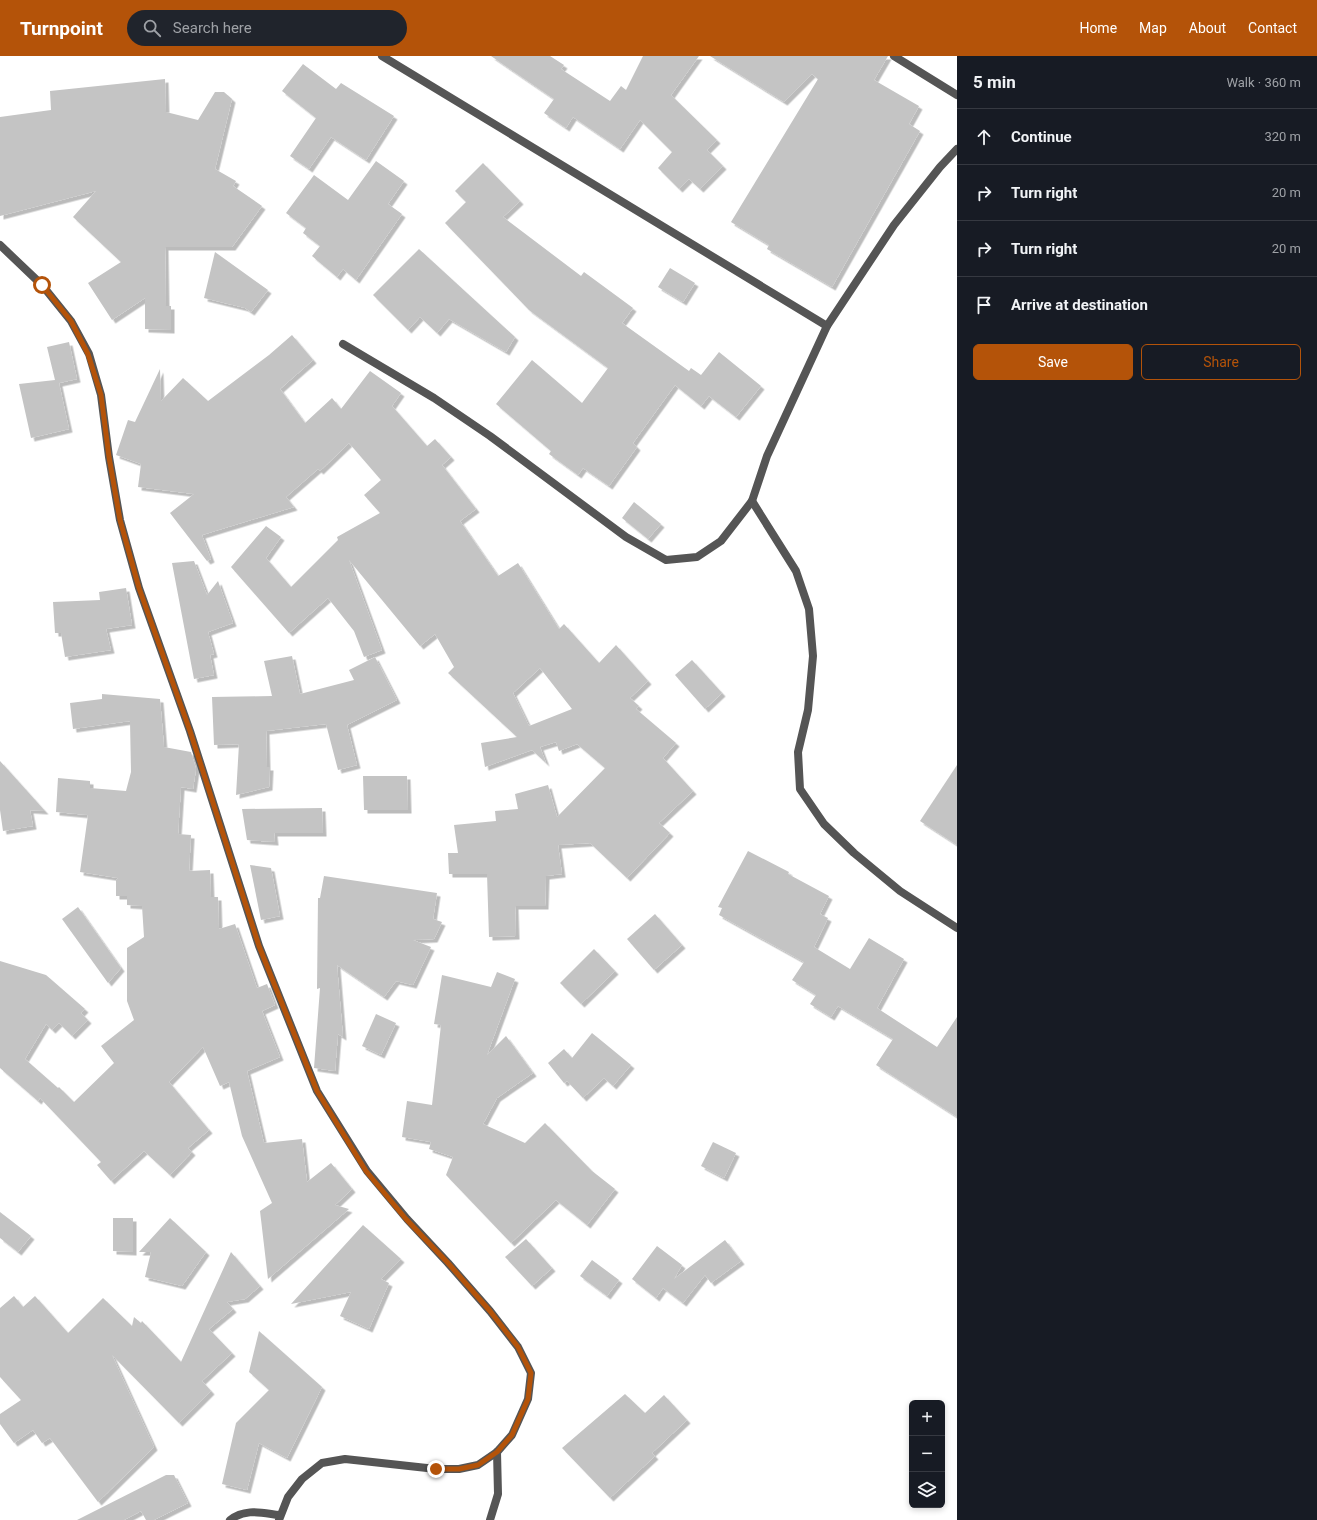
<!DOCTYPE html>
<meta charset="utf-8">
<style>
:root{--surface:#171b24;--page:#20242c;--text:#f1f3f6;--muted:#9ea1a6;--line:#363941;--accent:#b45309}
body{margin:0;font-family:Roboto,sans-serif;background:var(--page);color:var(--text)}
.controls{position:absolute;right:12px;bottom:12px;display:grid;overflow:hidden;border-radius:6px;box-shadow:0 2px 6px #0003}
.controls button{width:36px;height:36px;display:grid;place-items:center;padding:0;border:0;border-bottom:1px solid var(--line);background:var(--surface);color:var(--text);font:20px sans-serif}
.stop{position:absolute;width:12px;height:12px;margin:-9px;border:3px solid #b45309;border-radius:50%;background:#fff}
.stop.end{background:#b45309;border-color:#fff;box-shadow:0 1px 4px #0008}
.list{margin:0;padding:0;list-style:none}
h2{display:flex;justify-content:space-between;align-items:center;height:52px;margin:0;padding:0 16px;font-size:17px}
h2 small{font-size:13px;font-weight:400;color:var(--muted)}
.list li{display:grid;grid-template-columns:26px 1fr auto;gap:12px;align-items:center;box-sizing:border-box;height:56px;padding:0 16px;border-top:1px solid var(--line)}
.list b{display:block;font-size:15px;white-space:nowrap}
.list em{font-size:13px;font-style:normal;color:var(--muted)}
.actions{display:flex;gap:8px;padding:12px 16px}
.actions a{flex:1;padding:9px 0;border:1px solid var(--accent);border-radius:6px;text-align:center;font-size:14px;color:var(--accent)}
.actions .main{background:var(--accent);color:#fff}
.icon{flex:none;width:22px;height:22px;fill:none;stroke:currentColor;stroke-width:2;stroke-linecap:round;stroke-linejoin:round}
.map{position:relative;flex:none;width:957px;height:1464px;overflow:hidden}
header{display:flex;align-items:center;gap:24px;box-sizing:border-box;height:56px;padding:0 20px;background:var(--accent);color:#fff}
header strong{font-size:19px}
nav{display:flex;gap:22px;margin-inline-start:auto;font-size:14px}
.search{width:280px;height:36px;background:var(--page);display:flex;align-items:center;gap:10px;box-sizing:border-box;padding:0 14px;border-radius:22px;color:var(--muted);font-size:15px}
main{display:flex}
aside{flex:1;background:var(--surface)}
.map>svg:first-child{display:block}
.building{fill:#c4c4c4;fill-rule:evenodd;filter:url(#shadow)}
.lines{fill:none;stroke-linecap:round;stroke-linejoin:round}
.street{stroke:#555;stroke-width:8}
.route{stroke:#b45309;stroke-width:5}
</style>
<header>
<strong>Turnpoint</strong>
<div class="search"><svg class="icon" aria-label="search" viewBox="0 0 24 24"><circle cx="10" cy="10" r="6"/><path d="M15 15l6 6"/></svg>Search here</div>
<nav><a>Home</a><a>Map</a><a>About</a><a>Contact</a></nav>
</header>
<main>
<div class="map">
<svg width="957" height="1464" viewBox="0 0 957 1464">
<defs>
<filter id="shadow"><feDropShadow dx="3.5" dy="3.5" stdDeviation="0" flood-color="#0004"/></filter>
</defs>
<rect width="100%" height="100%" fill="#fff"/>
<!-- building -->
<g class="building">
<path d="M491,0H550L564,9L561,13L610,45L621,30L626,34L643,0H699L671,39L717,84L707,94L723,110L700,133L689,123L679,133L658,112L672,96L640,64L620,93L573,61L566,72L544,57L554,43Z"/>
<path d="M710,0H888L874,24L919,50L909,68L920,75L832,231L767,193L769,189L731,166L818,23L812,18L784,46Z"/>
<path d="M303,8L336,33L341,27L394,60L366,104L331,81L309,113L290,100L316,62L282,35Z"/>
<path d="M165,23L166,56L198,64L215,36H224L232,43L215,113L236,125L233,130L262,150L232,191H165L166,250H171V274L145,273V242L112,264L88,227L121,206L73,161L96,135L0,160V61L51,54L50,35Z"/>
<path d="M376,105L404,125L388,148L402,158L356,224L343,213L337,221L312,200L320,190L303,177L306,172L286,157L314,119L348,144Z"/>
<path d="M483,107L520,145L503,161L581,220L584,216L633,252L622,267L689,315L691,312L701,319L719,296L761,330L736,361L709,340L701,350L675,329L633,387L637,391L609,430L583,412L578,419L549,398L551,395L496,348L532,304L582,347L608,312L529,254L445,167L466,146L455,135Z"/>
<path d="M419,193L515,281L506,296L449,263L437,277L420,261L408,274L373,239Z"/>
<path d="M215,196L268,234L251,256L245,252L204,242Z"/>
<path d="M670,212L695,227L683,246L658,231Z"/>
<path d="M292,279L313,304L280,333L305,367L332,342L341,353L370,315L401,337L392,350L427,390L435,383L451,401L442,409L476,453L460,465L498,520L518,507L559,573L564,568L599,607L616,589L648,625L630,642L639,650L636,653L676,687L663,702L693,735L659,767L670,777L627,822L590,787L558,789L562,818L546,820L545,850H515L516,880L489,881L487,818H449L448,797H458L454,769L496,765L495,755L518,753L515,738L548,729L557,761L605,712L577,688L559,695L556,686L540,691L546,707L532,694L485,711L481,687L517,681L448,617L454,611L435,578L420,590L349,504L382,594L364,601L354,575L328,542L289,577L231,511L266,470L281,481L266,502L291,531L338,484L337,481L380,457L364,439L381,424L349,387L320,415L318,413L286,441L294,451L202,479L211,503L207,505L170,457L194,438L138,431L141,408L116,399L128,364L135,366L160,313L161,345L183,322L208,345L269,299ZM540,612L572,653L529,670L513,637Z"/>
<path d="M69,286L77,323L59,327L69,373L31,382L19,328L55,324L47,291Z"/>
<path d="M634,446L661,468L648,483L622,462Z"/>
<path d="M194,505L207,539L218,525L233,567L208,576L214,598L210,599L214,619L194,623L172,507Z"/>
<path d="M126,532L132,569L106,573L111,594L65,601L61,577H55L53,546L100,544L99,536Z"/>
<path d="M292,600L300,638L354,624L349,614L375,601L397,644L347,669L357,709L338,714L326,668L266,675L267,711H270L269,731L236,739L239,688L214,689L212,641L272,640L264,605Z"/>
<path d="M692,604L722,637L705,653L675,619Z"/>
<path d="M102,638L160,643L164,691L191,696L196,713L193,733L181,731L178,778L191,779L189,815L210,814L211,841H218L219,873L235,868L257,932L267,928L275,949L262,955L280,1001L247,1015L264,1087L302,1083L307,1126L331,1107L352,1133L335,1149L349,1153L268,1223L260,1155L272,1147L242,1080L229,1026L220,1030L203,991L169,1026L209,1074L188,1092L192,1096L170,1119L144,1095L111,1125L97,1109L101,1106L40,1042L38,1045L0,1012V905L46,919L85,953L81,957L88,964L72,980L59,967L52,974L46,968L25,1003L58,1032L59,1031L74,1046L114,1007L101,990L134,964L127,945V892L144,881L142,850L127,849V840H116V824L118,822L80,816L88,759L56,756L58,722L90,725V732L126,735L131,716L130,665L73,673L70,647L102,643Z"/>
<path d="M0,705L45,755L30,754L33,770L3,775L0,754Z"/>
<path d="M957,709V789L920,765Z"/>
<path d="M363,720H407L408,754H364Z"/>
<path d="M322,752L323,777H274L275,786L247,784L242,753Z"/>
<path d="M748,795L789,816L788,818L829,840L820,858L828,862L814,891L850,913L869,882L904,903L877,952L937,991L957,961V1061L876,1009L893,983L838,950L831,961L810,948L816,939L792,924L804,906L719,859L722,852L718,851Z"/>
<path d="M250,809L271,812L280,860L261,864Z"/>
<path d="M324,820L437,837L433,863L442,866L434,883L413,884L431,891L413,929L396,925L384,941L337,909L343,981L338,978L335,1015L314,1012L320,932L317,933L318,842H320Z"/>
<path d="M78,851L121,912L108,927L62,863Z"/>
<path d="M655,858L682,889L654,914L627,883Z"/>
<path d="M594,893L615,915L581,948L560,927Z"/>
<path d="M497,916L515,923L487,999L506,980L533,1017L497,1042L483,1068L525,1087L545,1067L592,1115L615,1133L587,1169L556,1144L511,1187L446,1119L453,1101L429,1093L431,1086L402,1081L407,1045L432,1049L441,969L434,968L442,919L491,931Z"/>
<path d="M376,958L396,967L381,999L362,990Z"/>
<path d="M592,977L631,1009L613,1030L604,1022L583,1042L567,1025L564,1027L548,1007L564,993L572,1002Z"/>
<path d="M713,1086L736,1097L724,1122L701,1110Z"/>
<path d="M0,1156L31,1180L18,1196L0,1182Z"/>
<path d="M113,1162H133V1196L113,1195Z"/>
<path d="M170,1162L206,1196L182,1230L145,1221L151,1196H139Z"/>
<path d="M363,1169L401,1203L381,1223L389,1227L369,1273L340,1260L351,1236L291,1248Z"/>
<path d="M526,1183L552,1212L532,1230L505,1201Z"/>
<path d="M725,1184L741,1205L711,1227L705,1219L683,1247L663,1232L656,1242L632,1223L657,1190L682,1209L674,1223Z"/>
<path d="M231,1196L260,1230L245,1243L227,1246L233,1253L209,1273L232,1297L202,1325L211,1335L179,1367L112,1299L154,1391L98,1446L50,1382L42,1387L33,1374L14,1387L0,1368V1358L21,1344L0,1321V1252L14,1240L23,1251L35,1240L68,1277L103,1242L132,1270L134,1261L141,1267L142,1265L181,1306Z"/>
<path d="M592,1204L619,1224L607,1240L580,1220Z"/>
<path d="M259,1275L322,1331L287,1402L259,1387L247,1434L222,1428L236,1367L269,1334L249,1316Z"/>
<path d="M625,1338L645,1357L664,1339L687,1364L652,1397L655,1400L610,1442L562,1392Z"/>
<path d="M166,1419H174L188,1447L154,1464H146L141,1455L124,1464H77Z"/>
</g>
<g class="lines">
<!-- street -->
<g class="street">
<path d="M382,0L827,270"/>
<path d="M894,0L957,39"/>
<path d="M0,189L42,229L71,265L89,298L101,339L109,401L120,464L139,532L190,675L259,890L317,1035L367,1115L407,1163L448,1207L490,1255L518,1291L531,1317L528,1343L512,1379L497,1396L478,1409L459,1413H436L345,1403L322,1407L302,1423L288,1441L279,1464"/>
<path d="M343,288L434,342L490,380L626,481L666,504L697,501L721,485L752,445L767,400L827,270L894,169L940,111L957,93"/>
<path d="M752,445L796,515L809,553L813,600L808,654L798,696L800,733L824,768L854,797L900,835L957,872"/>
<path d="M230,1464C245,1452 262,1457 279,1459"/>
<path d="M490,1464L498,1438L497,1396"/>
</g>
</g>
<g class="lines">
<!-- route -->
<path class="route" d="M42,229L71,265L88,298L101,339L109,401L120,464L139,532L190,675L259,890L317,1035L366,1115L406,1163L448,1207L490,1255L518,1291L531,1317L528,1343L512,1379L497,1396L478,1409L459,1413H436"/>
</g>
</svg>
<div class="controls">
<button>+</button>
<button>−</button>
<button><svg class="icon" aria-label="layers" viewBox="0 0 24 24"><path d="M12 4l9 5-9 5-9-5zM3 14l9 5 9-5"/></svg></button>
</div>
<div class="stop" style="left:42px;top:229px"></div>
<div class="stop end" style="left:436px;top:1413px"></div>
</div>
<aside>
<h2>5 min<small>Walk · 360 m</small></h2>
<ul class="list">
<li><svg class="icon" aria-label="ahead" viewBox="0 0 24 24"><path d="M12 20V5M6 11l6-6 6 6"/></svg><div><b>Continue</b></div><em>320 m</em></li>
<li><svg class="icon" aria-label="right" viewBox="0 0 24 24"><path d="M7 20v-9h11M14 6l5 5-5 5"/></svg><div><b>Turn right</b></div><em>20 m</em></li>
<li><svg class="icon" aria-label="right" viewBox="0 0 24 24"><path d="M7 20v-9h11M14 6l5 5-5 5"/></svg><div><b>Turn right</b></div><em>20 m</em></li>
<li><svg class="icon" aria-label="arrive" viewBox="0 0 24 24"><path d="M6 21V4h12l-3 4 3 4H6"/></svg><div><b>Arrive at destination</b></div></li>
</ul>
<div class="actions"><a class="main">Save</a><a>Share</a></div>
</aside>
</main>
